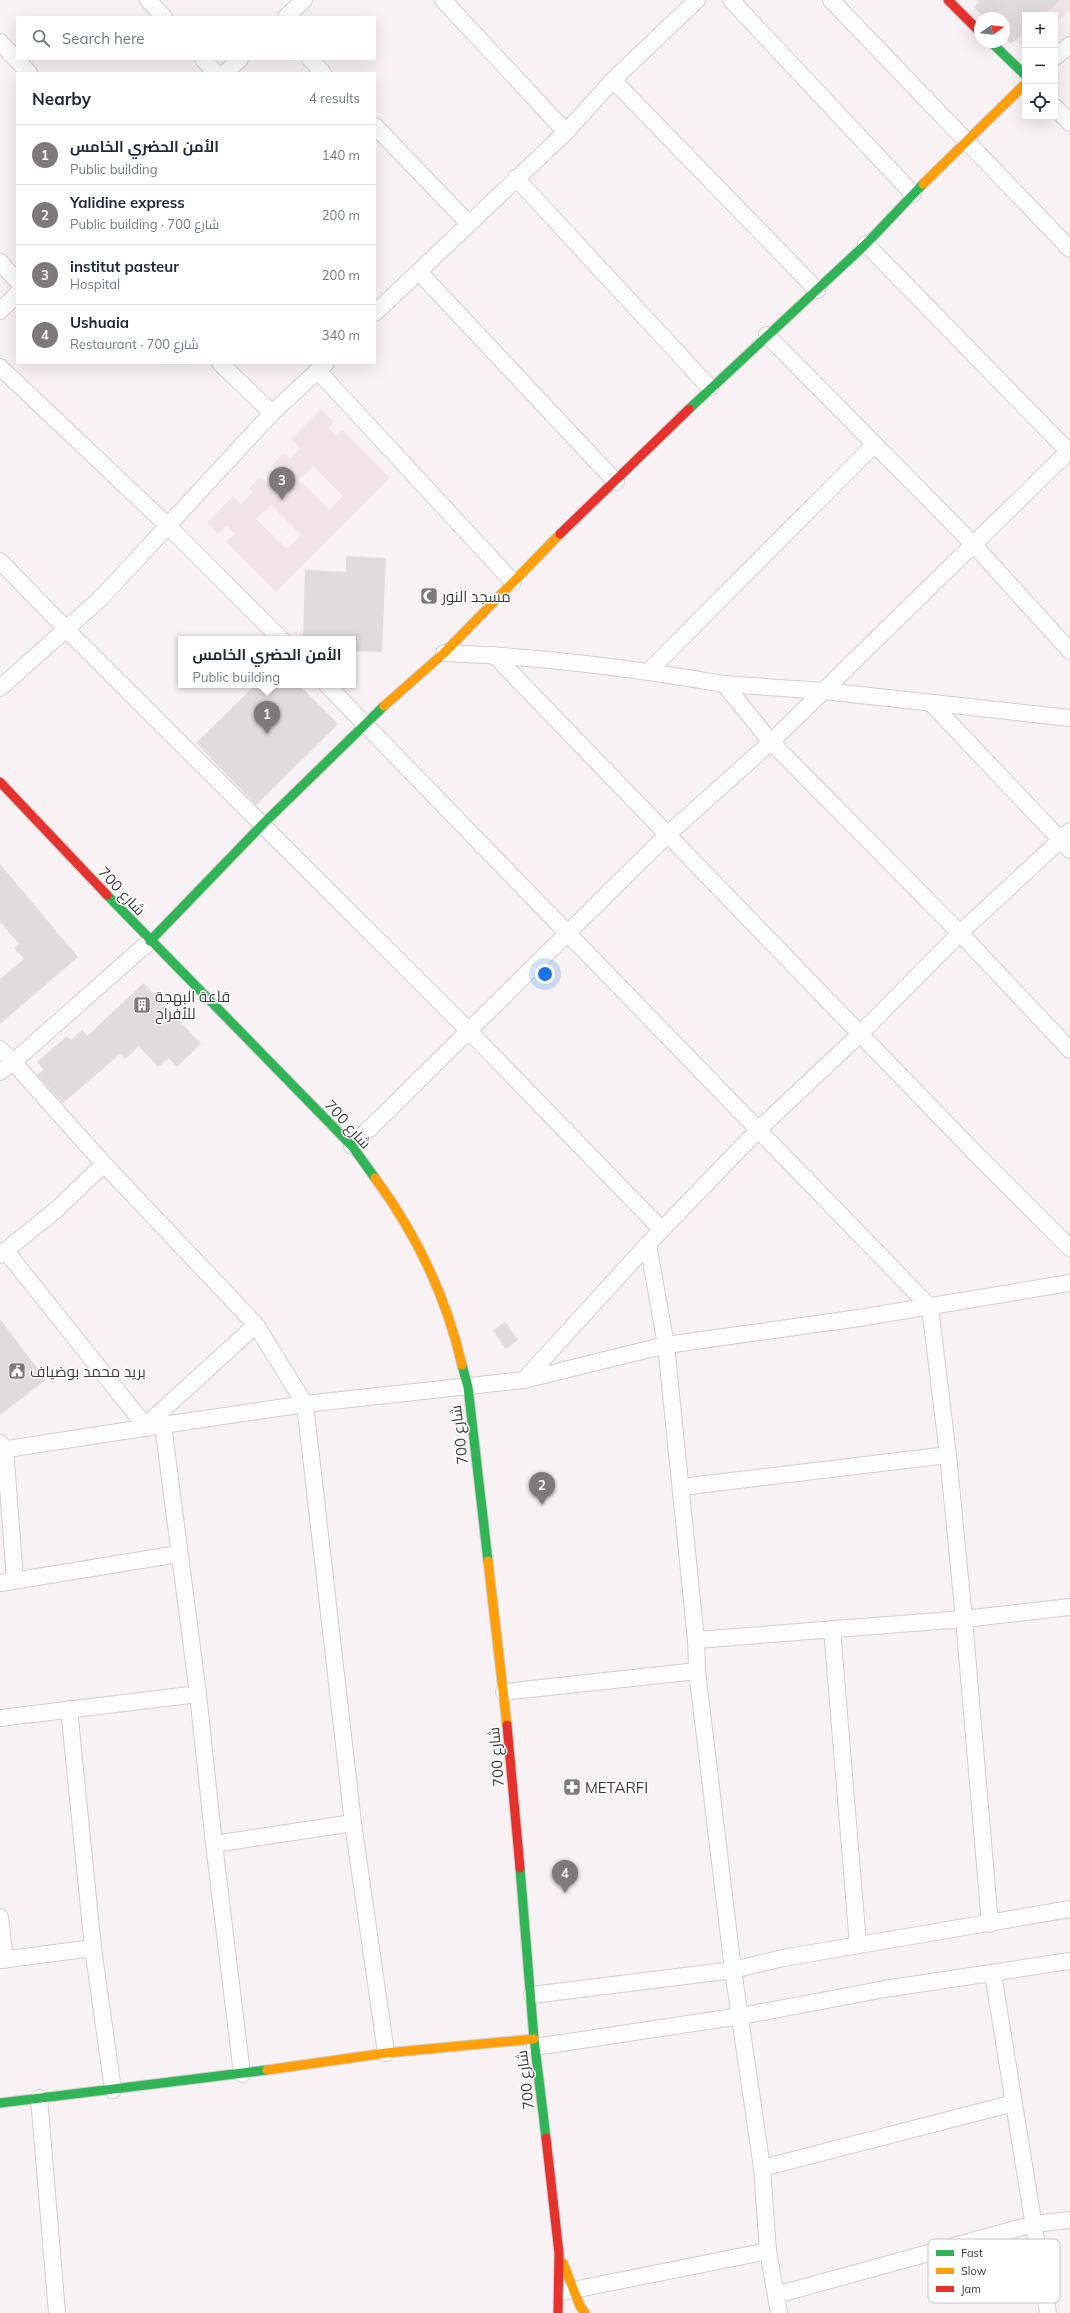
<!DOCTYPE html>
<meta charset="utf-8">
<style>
:root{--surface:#fff;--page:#f2f2f3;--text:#1f2937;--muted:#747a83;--line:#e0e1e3;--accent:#7e7a7b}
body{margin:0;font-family:Mulish,Cairo,sans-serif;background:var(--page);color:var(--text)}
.controls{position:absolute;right:12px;top:12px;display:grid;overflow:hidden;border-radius:0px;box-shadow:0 4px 16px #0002}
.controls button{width:36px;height:36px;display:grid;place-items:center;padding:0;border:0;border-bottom:1px solid var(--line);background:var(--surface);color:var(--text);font:20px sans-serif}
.compass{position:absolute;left:974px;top:12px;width:36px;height:36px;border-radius:50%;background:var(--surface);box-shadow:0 4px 16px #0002;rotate:76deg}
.you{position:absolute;left:545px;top:974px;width:14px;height:14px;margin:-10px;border:3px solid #fff;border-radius:50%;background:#1a73e8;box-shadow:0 0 0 6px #1a73e833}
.badge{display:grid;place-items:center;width:26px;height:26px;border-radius:50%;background:var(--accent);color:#fff;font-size:13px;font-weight:700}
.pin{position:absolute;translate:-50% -33px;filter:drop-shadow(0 1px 2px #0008)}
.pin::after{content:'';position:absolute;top:21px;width:14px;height:12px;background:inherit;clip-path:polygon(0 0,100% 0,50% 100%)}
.popup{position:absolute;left:178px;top:636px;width:178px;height:52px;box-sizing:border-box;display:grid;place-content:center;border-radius:0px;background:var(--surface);filter:drop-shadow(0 1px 3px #0005);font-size:13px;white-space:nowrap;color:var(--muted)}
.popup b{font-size:15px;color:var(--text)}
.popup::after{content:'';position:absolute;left:50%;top:100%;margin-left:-8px;border:8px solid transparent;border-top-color:var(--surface)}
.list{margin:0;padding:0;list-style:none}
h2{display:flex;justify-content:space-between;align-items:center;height:52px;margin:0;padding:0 16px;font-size:17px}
h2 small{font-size:13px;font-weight:400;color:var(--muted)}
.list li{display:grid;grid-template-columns:26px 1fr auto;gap:12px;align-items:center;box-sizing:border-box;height:60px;padding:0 16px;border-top:1px solid var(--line)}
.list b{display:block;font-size:15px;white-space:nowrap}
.list p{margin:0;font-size:13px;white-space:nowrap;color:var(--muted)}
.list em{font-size:13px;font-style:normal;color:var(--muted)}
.icon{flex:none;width:22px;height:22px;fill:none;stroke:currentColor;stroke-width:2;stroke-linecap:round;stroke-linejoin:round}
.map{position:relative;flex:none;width:1070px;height:2313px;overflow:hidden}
.search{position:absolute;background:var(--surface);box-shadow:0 4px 16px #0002;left:16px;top:16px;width:360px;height:44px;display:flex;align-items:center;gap:10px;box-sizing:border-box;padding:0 14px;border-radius:0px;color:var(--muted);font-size:15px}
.panel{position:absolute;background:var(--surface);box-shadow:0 4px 16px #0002;left:16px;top:72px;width:360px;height:292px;border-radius:0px}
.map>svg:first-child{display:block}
.built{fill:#f1e4e9;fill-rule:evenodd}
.building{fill:#e0dbdd}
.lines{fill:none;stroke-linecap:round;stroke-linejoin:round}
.street-casing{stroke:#d3ced0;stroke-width:18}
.fast-casing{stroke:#d3ced0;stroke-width:11}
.slow-casing{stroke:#d3ced0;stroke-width:11}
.jam-casing{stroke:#d3ced0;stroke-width:11}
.street{stroke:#fefdfd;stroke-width:16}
.fast{stroke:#30b455;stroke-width:9}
.slow{stroke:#ff9f0a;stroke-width:9}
.jam{stroke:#e5322d;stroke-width:9}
.labels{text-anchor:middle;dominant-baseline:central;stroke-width:3;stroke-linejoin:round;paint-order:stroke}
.poi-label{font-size:15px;fill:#3d393a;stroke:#fff;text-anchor:start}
.street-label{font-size:15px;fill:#3d393a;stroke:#fff}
.key{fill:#fff;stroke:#c5c4c4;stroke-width:1}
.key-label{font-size:11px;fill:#3d393a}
</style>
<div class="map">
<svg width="1070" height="2313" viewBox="0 0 1070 2313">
<rect width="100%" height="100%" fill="#f8f2f4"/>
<!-- built -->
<g class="built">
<path d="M975,0H1070V10L1055,24V15H1025V49L1004,28V18H994Z"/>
<path d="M321,409L334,422L328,428L337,436L342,430L390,478L276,592L226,542L235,534L227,526L218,534L207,523L233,496L241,504L253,492L249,488L260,477L269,485L280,474L272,465L284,453L290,459L300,449L291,439ZM313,466L343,496L329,510L299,480ZM271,505L301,535L287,549L256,519Z"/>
</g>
<!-- building -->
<g class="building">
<path d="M981,0H1060L1044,15H1025V32L1011,44L1004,37V18H984L974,7Z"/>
<path d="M346,556L386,558L382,652L353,651V639H316V637H303L305,570L346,572Z"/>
<path d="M255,685H299L338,724L256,805L196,743Z"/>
<path d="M0,864L78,957L0,1024V979L24,959L14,948L19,944L0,922Z"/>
<path d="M144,983L201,1044L177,1067L169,1058L158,1067L139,1046L125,1059L120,1054L63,1103L37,1075L44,1070L37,1062L67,1036L71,1040L82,1030L87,1036Z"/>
<path d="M0,1319L46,1380L0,1415Z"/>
<path d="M505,1322L518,1340L506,1349L493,1331Z"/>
</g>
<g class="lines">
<defs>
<g id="street">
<path d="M148,0L164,17"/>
<path d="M443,0L566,132"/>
<path d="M731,0L913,194"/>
<path d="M831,0L1070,249"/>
<path d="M286,17L304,0"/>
<path d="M0,42L29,73"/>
<path d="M1055,57L1070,45"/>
<path d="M203,59L216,73"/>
<path d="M310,59L323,73"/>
<path d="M225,73L240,59"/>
<path d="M613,80L817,290"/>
<path d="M1055,107L1070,123"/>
<path d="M375,126L469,224"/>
<path d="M516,178L710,388"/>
<path d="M866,244L1070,453"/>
<path d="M0,262L17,281"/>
<path d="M419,272L616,482"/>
<path d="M0,311L17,294"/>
<path d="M375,313L566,132L613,80L697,0"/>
<path d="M767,335L974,545L1070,651"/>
<path d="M220,363L272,413"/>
<path d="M0,367L168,526L281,639"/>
<path d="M318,371L513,582"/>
<path d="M0,561L66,629L469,1031L661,1229"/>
<path d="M444,653C538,656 631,668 724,684L771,742L960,933L1070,1050"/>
<path d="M494,655L978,1156L1070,1248"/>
<path d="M649,671L874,445"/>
<path d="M724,684L824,691L1070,718"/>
<path d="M327,685L930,1307L948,1455L964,1619L990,1924"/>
<path d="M0,688L101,598L272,413L326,363"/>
<path d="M931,703L1070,850"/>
<path d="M0,1049L13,1062L0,1072"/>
<path d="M352,1146L668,834L771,742L1070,450"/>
<path d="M104,1164L256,1325L305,1404L353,1823L386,2053"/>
<path d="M5,1250L147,1428"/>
<path d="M0,1255L56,1210L104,1164L13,1062L150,941"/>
<path d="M524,1380L648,1244"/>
<path d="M163,1425L305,1404L524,1380L666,1345L859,1318L1070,1283"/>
<path d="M145,1426L256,1325"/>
<path d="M0,1443L5,1448L15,1580"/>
<path d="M0,1450L163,1425L198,1694L0,1718"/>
<path d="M681,1487L948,1455"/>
<path d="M0,1583L178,1554"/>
<path d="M832,1629L858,1945"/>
<path d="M696,1640L964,1619L1070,1607"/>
<path d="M504,1692L697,1671"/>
<path d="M198,1694L214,1844L242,2074"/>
<path d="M69,1709L93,1948L113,2090"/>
<path d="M214,1844L353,1823"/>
<path d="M0,1917L5,1960"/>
<path d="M0,1960L93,1948"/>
<path d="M993,1974L1048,2313"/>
<path d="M532,1995L733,1970L783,1958L1070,1909"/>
<path d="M535,2047L741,2016L885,1989L1070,1961"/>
<path d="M39,2098L57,2313"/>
<path d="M762,2168L1014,2103"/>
<path d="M563,2292L768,2251"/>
<path d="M776,2295L1034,2224L1070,2220"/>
<path d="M779,2313L768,2251L762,2168L733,1970L697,1671L696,1640L666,1345L648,1244L759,1129L860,1034L960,933L1070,831"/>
</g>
<g id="fast">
<path d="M991,42L1025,75"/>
<path d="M689,409L866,244L923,184"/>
<path d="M107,895L352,1146L375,1178"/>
<path d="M150,941L263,824L384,706"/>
<path d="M462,1365L468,1387L488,1561"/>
<path d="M520,1868L534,2039L546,2138"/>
<path d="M0,2103L267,2070"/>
</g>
<g id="slow">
<path d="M923,184L1025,84"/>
<path d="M384,706L444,653L560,534"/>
<path d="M375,1178C417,1235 446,1296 462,1365"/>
<path d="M488,1561L507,1725"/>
<path d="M267,2070L386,2053L534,2039"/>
<path d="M563,2263L580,2306L585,2313"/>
</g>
<g id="jam">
<path d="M948,0L980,32"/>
<path d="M560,534L689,409"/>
<path d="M0,782L107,895"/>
<path d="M507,1725L520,1868"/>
<path d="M546,2138L559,2253L558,2313"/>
</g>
</defs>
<!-- street casing -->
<use href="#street" class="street-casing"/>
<!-- fast casing -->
<use href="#fast" class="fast-casing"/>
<!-- slow casing -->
<use href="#slow" class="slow-casing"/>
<!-- jam casing -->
<use href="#jam" class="jam-casing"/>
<!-- street -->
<use href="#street" class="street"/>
<!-- fast -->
<use href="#fast" class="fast"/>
<!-- slow -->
<use href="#slow" class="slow"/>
<!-- jam -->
<use href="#jam" class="jam"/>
</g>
<!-- icons -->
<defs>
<symbol id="mosque-square" viewBox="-11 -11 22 22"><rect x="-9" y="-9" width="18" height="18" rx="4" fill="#7e7a7b" stroke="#fff"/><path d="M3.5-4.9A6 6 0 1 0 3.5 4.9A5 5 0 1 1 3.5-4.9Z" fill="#fff"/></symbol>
<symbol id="building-square" viewBox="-11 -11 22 22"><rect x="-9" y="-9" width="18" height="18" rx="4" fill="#7e7a7b" stroke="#fff"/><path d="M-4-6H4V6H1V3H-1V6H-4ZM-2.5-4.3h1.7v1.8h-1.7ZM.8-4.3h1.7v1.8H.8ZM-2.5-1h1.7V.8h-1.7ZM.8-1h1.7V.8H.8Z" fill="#fff"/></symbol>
<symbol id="civic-square" viewBox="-11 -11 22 22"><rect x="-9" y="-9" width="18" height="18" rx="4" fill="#7e7a7b" stroke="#fff"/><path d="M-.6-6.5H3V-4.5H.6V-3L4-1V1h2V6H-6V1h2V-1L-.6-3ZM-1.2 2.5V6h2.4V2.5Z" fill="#fff"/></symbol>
<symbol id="pharmacy-square" viewBox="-11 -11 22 22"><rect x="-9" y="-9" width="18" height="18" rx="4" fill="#7e7a7b" stroke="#fff"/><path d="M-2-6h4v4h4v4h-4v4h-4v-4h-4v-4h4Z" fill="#fff"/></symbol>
</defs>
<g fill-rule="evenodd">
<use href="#mosque-square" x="419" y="586" width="20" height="20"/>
<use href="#building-square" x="132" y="995" width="20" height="20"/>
<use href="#civic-square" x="7" y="1361" width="20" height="20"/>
<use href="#pharmacy-square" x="562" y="1777" width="20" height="20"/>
</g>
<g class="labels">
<!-- poi labels -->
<g class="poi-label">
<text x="442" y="596">مسجد النور</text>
<text x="155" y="996">قاعة البهجة<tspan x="155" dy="17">للأفراح</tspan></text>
<text x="30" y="1371">بريد محمد بوضياف</text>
<text x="585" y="1787">METARFI</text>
</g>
<!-- street labels -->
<g class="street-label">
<text transform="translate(122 891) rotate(47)">شارع 700</text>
<text transform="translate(348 1124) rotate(48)">شارع 700</text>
<text transform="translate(459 1435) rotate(-97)">شارع 700</text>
<text transform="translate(496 1757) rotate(-95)">شارع 700</text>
<text transform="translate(525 2080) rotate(-97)">شارع 700</text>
</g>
</g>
<!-- legend -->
<rect x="928" y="2239" width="132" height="64" rx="6" class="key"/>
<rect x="936" y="2250" width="18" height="6" fill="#30b455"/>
<rect x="936" y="2268" width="18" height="6" fill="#ff9f0a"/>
<rect x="936" y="2286" width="18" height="6" fill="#e5322d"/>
<g class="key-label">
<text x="961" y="2257">Fast</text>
<text x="961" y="2275">Slow</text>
<text x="961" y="2293">Jam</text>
</g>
</svg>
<div class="controls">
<button>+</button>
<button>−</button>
<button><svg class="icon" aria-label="locate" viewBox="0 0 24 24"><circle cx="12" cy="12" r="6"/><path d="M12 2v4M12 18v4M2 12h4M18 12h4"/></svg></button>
</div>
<svg class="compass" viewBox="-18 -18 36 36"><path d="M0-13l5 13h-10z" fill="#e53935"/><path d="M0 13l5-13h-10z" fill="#747a83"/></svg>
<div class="you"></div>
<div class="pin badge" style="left:267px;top:734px">1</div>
<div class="popup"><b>الأمن الحضري الخامس</b>Public building</div>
<div class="pin badge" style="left:542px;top:1505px">2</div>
<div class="pin badge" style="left:282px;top:500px">3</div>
<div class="pin badge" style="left:565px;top:1893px">4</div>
<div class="search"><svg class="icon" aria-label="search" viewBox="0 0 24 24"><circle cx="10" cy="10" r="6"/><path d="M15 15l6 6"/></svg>Search here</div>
<section class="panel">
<h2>Nearby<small>4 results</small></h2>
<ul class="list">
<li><span class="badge">1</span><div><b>الأمن الحضري الخامس</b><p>Public building</p></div><em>140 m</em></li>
<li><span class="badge">2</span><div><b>Yalidine express</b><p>Public building · شارع 700</p></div><em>200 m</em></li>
<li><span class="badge">3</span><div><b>institut pasteur</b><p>Hospital</p></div><em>200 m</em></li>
<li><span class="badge">4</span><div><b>Ushuaia</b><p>Restaurant · شارع 700</p></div><em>340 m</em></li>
</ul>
</section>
</div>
